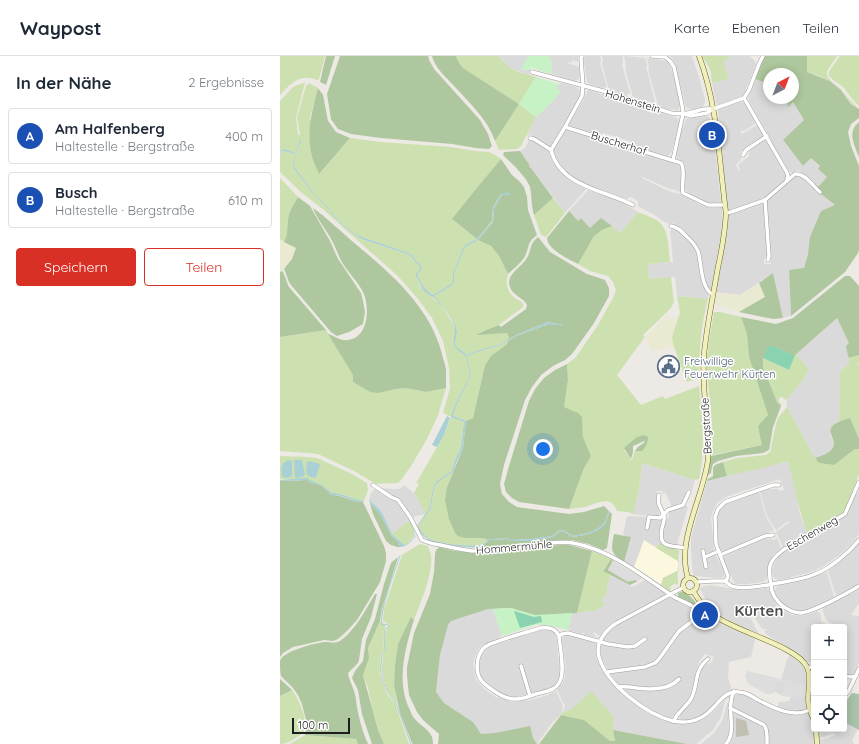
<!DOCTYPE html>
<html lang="de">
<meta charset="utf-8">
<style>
:root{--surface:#fff;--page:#f6f6f7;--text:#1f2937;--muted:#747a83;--line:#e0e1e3;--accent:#d93025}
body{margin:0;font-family:Quicksand,sans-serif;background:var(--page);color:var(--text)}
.controls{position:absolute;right:12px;bottom:12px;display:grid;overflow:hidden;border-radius:4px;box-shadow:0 2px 10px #0003}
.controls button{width:36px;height:36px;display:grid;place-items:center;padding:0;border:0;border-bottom:1px solid var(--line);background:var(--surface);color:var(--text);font:20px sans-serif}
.compass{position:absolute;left:483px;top:12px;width:36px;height:36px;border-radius:50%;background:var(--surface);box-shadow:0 2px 10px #0003;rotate:42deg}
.scale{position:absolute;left:12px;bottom:10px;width:58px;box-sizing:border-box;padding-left:4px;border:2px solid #1d1d1d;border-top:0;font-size:11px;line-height:14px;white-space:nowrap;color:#1d1d1d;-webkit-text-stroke:3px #fff;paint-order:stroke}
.you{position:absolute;left:263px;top:393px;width:14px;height:14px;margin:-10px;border:3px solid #fff;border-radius:50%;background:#1a73e8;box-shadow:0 0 0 6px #1a73e833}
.badge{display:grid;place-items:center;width:26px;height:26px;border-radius:50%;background:var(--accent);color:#fff;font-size:13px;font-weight:700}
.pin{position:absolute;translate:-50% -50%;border:2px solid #fff;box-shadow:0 1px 4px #0006}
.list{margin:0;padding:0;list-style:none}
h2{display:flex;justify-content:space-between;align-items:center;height:52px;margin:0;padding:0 16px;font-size:17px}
h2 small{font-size:13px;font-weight:400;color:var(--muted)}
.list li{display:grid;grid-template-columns:26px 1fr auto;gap:12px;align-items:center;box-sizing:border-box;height:56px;margin:0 8px 8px;padding:0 8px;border:1px solid var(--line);border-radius:4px}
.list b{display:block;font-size:15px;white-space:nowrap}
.list p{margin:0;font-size:13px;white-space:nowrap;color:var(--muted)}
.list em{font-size:13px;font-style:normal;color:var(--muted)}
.actions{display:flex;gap:8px;padding:12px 16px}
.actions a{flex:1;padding:9px 0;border:1px solid var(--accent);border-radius:4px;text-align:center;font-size:14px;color:var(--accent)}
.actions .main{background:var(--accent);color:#fff}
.icon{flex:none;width:22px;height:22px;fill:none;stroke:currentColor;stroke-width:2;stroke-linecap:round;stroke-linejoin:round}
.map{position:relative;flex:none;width:579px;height:688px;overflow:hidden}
header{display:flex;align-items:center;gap:24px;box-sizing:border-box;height:56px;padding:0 20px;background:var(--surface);border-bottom:1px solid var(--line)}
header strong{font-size:19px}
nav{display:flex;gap:22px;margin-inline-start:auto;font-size:14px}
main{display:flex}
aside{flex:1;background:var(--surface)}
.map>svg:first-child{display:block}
.residential{fill:#dbdada}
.education{fill:#fbf8df}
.construction{fill:#c0bfb1}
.farmland{fill:#eae9d1}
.grass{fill:#cde1b0;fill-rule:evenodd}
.forest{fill:#aec79e}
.cemetery{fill:#a8c3aa}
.park{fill:#c6f2c6}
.pitch{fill:#8bd3b0}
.parking{fill:#ddd}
.water{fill:#a9d0d5}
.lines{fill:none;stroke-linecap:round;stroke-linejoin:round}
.stream{stroke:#a9d0d5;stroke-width:1}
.street-casing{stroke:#9e9e9e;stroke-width:4.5}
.secondary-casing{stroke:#656612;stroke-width:5.5}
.street{stroke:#fff;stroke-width:3.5}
.secondary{stroke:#f1efbe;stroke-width:4.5}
.labels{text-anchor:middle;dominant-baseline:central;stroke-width:3;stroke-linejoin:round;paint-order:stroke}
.street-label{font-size:11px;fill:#1d1d1d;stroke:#fff}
.service-label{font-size:11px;fill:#4e5e75;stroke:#fff;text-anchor:start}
.district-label{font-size:15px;font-weight:bold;fill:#505050;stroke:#fff}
</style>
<header>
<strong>Waypost</strong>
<nav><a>Karte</a><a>Ebenen</a><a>Teilen</a></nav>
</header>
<main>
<aside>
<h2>In der Nähe<small>2 Ergebnisse</small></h2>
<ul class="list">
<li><span class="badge" style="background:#1a4fb4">A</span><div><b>Am Halfenberg</b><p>Haltestelle · Bergstraße</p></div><em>400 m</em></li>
<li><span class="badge" style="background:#1a4fb4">B</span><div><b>Busch</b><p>Haltestelle · Bergstraße</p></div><em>610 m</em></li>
</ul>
<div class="actions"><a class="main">Speichern</a><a>Teilen</a></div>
</aside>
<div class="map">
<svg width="579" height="688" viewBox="0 0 579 688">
<rect width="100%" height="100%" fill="#ede9e4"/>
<!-- residential -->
<g class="residential">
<path d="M218,0H248L241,14H250L249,19L230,12Z"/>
<path d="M268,0H298V6L292,4L291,7L288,6L287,7L299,11L300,19L299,23L298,24L294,25L272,18L271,2L269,1Z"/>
<path d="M305,0H320L321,4L320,7L327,31L322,32L309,28L307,26L304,4Z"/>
<path d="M322,0H342L343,6L342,9L350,37L346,39L329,34L322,8L323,5Z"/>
<path d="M344,0L365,2L367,8L366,11L375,46L373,47L353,41L345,13L346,10Z"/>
<path d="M389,0H412L418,18L425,43V47L423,51L419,52L418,51L416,52V53H410L406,51L395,8L392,2Z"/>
<path d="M452,0H470L476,7L475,11L464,38L462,40L439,49L436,47L432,27L449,23L443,6Z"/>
<path d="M367,2L386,5L389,7L394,21L399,42L400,50L398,54L388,53L382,51L378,49L368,14L369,11Z"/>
<path d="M475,23L489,28V42H506L508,50L513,46L524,64L503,85L523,110L531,102L540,111L538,113L547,121L537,132L519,114L514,116H511L509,115L495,92L490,82L468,43Z"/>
<path d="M282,27L296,31L299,33L300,36V41L292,55L270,91L251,79H249L247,80L255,62L274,44L280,36L276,32L279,28Z"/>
<path d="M309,34L397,62L399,65L397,76L391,97L389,99L386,100L349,89L350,85L323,77L322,80L290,70L289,68L303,45L307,36Z"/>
<path d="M459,45L464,47L476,67L464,75L460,74L462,78L477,69L484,80L482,83L460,96L461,104L457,107L456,109L459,115L460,114L458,109L469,100V94L485,84L487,85L506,119V122L504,125L486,141L481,142L480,144L450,155L448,153L438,55V54L442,51Z"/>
<path d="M425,60L429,61L431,65V80L435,92L441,145V147H438L431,148L422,145L406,135L404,131L405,109L403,106L397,102L396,99L402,72H403L406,63Z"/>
<path d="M285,74H288L398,108L401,109L402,112L401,136L385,131L363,121L362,122L384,133L392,136L404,139L419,148L427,151L433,152L442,151V162L441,178L431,236L424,224L419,196L403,175L393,167L389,168L383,165L376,160L358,150V145L351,141L346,143L311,131L295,123L287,116L279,108L274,96V92Z"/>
<path d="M251,83L268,94L272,105L284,119L293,126L306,133L285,157L251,112H250L249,108L240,95L245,92L249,84Z"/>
<path d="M516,119L523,121L535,133L556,150L544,155L528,198L524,213L509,214L511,260L503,262L493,217L460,239L436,236L447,178L449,158L482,146L484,147L488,199L484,203V208H491L486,146L488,143Z"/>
<path d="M308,134L342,146L358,156L340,177L332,170L310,172L301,162L298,165L289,155Z"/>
<path d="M393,172H396L402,177L410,185L417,196L423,225L428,237V243L397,240L395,221L369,223L368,208L393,206L391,183L390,177L391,173Z"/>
<path d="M557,262L569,287L568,300L569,302V308L560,315L559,365L552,371L550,379L554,386V390L552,394L547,397L535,402L507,351L506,344L523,324L529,313L516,298Z"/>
<path d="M508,405L516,436L520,458L527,477L503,491L496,476L510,466L508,465L496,474L487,460L480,436H479L486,461L494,474L445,495H442L440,492L438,485L436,462L438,456L442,450L449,446L488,433H498L499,435L504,434L500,423L448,440L447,441L438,446L433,455L431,462L432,472L434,495L427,498L425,497L426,504L427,502L434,499L437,501L444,516V521L440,522L413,520L411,493V482L427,425Z"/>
<path d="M362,407L415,424L412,434L407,433L403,446L392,451L385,436L383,438L382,435H377L376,446L379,455V461L353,458L359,434Z"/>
<path d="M124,429L134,437L138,443L145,458L133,461L118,443L110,441L100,432L113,433H120Z"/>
<path d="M96,432L111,444L117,445L130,464L112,478L102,457L98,452L89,444L91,437Z"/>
<path d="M579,432V478L570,489L558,500L544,510L528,517L511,521L510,522L498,524L495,523L493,520L492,515L493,510L499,500L503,497L557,466V464L567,458L576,436L578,437Z"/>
<path d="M404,449L408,451L398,485L397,490L390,488L384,486L382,481L386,465L389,460V455Z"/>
<path d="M347,460L367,461L366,474L368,472L370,463L382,464L379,480L380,486L376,492L398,505L399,514L383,522L381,529L373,523L344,506L351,482L346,480L343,478Z"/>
<path d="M485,482L494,484L497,482L501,492L493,499L490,505L488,512L487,522L483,526L467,528H455L453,524L444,505V501L445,500Z"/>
<path d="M579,487V528L556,540L548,515L551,513V512L563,503Z"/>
<path d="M547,516L554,541L532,552L526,554L519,555L513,554L507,551L502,547L498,542L495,536V533L499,529L525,524Z"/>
<path d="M329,517L353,531L365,524L380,534L384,536L385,539L332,567L325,573L320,580L314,576L313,578L319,582L305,579L303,576L302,578L288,574L292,557L310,555L321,543L326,540L328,528L331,520Z"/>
<path d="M430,529L460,534L486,532L489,534L496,548L503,555L512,559L523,560L533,557L537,555L539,556L541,559V565L545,568H548L553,571H534V607L529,606L517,597L487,579L484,575L487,574V573H483L480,570L470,554L467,556L479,578L456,568L439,559L431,553L420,533L422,531Z"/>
<path d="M579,534V547L571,559L579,560V607L574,618L564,619V571H559L549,566L545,562L543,555V552Z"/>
<path d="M389,542H393L414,553L418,557L417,560L396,576L381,599L374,605L364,610L328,614L321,601V592L322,589H324L349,592L360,586L351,590L329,588L323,585L325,579L334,571Z"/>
<path d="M208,553H213L222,580L219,581V583L203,589L199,592L195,601L194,603L193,610L194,611L195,620L196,624L202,630L203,632L217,642L219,641L231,646H237L244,644L247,645L268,639L269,638L276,635L283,650L282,657L272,667L257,688L253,682L215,678H201L193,666L164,647L156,636L160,599L168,569L171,565Z"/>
<path d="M420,560L426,563L427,561L443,569L475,583L471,601L449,606L448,622L452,634L445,637L427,656L415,662L403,664L399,662L400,659L409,649L414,641L420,614L425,609L432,606L434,601L425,598L420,604L417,612L410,641L406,648L391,662L378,657L364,650L351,640L343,632H388L394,629L398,626H394L382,631L363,632L340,629L337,627L332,620L331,619L333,617L364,613L378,606L384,599L386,598L400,577Z"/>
<path d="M265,574L272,575L275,577L276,579L280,618L279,623L273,631L252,637L250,636L248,637L246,639L235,641L229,640L221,637L205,626L201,621L199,615V610L201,600L206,593L212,590L258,575Z"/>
<path d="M287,579L313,586L316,588V601L318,606L322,613L331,626L342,638L353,647L366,656L379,662L393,667L404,668L413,667L420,665L431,658L450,639V640L445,645L441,661L433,674L416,688H407L333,674L334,661L290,654L283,656L285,650L277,634L282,628L285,622V614L286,612L283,589L282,588L281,585L283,581Z"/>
<path d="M510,599L522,608L525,616L526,627H524L520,629L501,624L507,604Z"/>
<path d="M496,625L506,627L503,640L498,638V637L496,636V635L493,637Z"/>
<path d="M457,638H464L488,650L506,658L517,659L523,658L528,657L530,660L533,672L535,688H488V670L452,651V643Z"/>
<path d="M511,641H525L526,653L518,655H511L498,651L499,646L509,645Z"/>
<path d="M447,647H448L449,676L448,681L444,686L445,688H421L435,676L443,663Z"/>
<path d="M454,656L481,669L483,671L485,675V688H448L451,683L453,678L452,657Z"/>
<path d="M564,666L578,673L572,684L574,688H540V684L548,682L555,679L553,677L544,681H539L538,673H564Z"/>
</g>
<!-- education -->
<path class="education" d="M364,484L398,505L399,514L383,522L381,529L373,523L354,511Z"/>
<!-- construction -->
<path class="construction" d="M456,662L466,665L469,679L456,681Z"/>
<!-- farmland -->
<g class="farmland">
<path d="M0,183L16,192L12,203L0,216Z"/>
<path d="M479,227L485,241L459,256L441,251L435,248L437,237L460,239Z"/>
<path d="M388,259L391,263L397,262L392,282L394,291L371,295L365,281Z"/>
</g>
<!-- grass -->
<g class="grass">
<path d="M0,0H45L39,23L37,24C20,17 11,27 0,39Z"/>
<path d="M176,0H218L230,12L239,16L256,21L239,48L256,61L241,90L237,93L219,94L215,85L239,48L183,12L178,5Z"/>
<path d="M422,0H452L443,6L449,23L432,27L431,17L429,11Z"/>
<path d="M527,0H557L547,15V20L550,24L563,35L571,45L578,52C567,46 569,41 561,33C552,24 539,20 527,16Z"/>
<path d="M560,0H579V50C573,45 569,38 564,32C559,27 553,25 548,19L550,14Z"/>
<path d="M23,27H25L16,61L18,79H20L17,61L26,30L29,27L38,32L30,61L40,117L70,82L101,86L171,91L195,95L209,96L215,99L221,103L200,128L173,164L197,183L184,191L173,218V227L171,229L165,232L153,239C143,233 142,228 137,218L141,215L142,213L140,208L137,206L131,198L82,181L75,178L59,165L51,155L32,135L14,110L18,90L21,87L20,86L17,90L16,97L4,93L1,95L0,97V45L13,31Z"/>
<path d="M2,95H4L16,98L13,111L31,135L50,155L58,165L75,179L82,183L130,199L136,207L139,209L141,213L136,217L140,230L145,236L152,241L160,248L174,269L176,275L174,288L176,292L186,300L190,320L175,349L172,361L184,366L181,392L175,404L172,415L157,425L153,432L150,451L145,458L138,443L134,437L139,428L136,427L138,424L164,379L171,361L163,357L170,332L169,312L163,285L152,262L138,243L118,220L68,176L44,154L22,137L0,116V101Z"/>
<path d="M0,122L18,141C14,148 9,155 8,164C7,172 8,179 4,186L0,183Z"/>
<path d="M273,142L285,157L266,181L261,179L254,159Z"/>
<path d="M358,156C365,159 372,161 378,165C390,174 388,193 390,206L368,208L369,223L391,221L394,246L392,250L389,254L363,279L365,281L337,319L361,349L383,340L385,343L419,330C422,361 426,392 419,423L415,424L362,407L359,434L353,458L348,456L337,455C331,438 316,448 305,451C300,452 294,452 289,453L304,412L311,400L303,381L302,361L284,351L288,324L287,308L296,301L318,269L333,242L336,234L333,226L328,220L310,215L298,208L314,180L322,174L332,170L340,177ZM368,381C367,387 366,390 362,395H355L352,403L349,406L351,403L344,394Z"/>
<path d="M198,184L211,190L219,200L228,218C225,227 227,236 235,242C237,244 242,245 243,248C244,249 243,250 243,251L219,269L206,274L198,278L227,277C227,278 229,282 229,283C227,288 194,296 187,299L177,291L175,288L177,275L175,268L161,248L154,240L166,233L171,230L174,227V218L185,191Z"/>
<path d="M397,240L428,243C421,269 419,295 419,322L407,326L402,314V312L394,291L392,282L395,271L400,257Z"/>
<path d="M434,256H440L461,261L467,278L469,301L488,359L482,389L432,399C435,370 428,340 427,311C427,293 431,274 434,256Z"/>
<path d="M46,274L73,319V326L90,336L106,335L116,333L126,332L146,336L166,332L158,359L147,383L131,410L121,424L118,427L96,428L74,415L38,398L27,397L0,395V281Z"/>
<path d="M228,285L227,288L211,300L205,309L193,362L186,365L173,360L176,350L191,320L187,300C200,294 215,293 228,285Z"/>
<path d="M516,298L529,313L523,324L506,344L502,341L499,342V346L502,349L501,350L497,346L483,311V302L509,314L515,300H514Z"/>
<path d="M579,299V307L578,308L579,311V383L559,365L560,315L569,308V302Z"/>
<path d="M507,351L535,402L539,407L554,409L575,393H579V418L565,456L527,477C519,454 514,429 508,405L483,412L447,420L443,406L457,402L486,399L491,395V392L496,368L498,362Z"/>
<path d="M0,400L27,401L37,402L72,418L87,427L88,434L84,445C72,444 64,437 52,437C37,422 20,425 0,423Z"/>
<path d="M173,416L167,431L185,482H203L208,484C207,484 204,488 203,488C195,493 156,487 148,482C143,479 141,475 138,470L151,452L154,432L158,426Z"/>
<path d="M130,464L134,473L133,475L134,480L127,488L124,489L112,478Z"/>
<path d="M380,486L386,490L399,494C399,504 397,518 398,528L397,529L395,527L390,531L391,534L389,535L381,529L383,522L399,514L398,505L376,492Z"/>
<path d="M140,488L148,490C149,493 150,496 151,499C153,519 141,545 134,564L131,562L118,588L115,609L114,629L118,649C112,640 102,631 104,619L101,616L103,601L105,595L104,582L109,568L103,565L104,553L122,499Z"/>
<path d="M312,495L331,503L323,514L331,519L328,528L326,540L321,543L325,549L312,556L310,555L297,557Z"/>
<path d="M100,565L106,569L103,581L104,595L101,600L99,617L102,620C101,625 105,634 108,639C111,643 114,646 116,650L129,688H104L98,674L92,651L88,632L83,619L89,602L88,592Z"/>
<path d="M12,634C18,642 25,657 25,668C25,671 24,674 23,677C16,682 8,688 0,688V640Z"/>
<path d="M311,635L334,661L333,674L335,685H330L304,664L281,659L283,656L290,654Z"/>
<path d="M25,679L76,683L78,688H10Z"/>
</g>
<!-- forest -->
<g class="forest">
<path d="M46,0H55L46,29L40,26Z"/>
<path d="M60,0H148L149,4L154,13L200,64L208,78L212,90L209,93L196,92L172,88L101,82L71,78L58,73L51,63L47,38Z"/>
<path d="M152,0H176L178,5L183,12L239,48L215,85C208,64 189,46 174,30C166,21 155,12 152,0Z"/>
<path d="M484,0H527V16L550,25L561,34L571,48L579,53V62L571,68L568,76L571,90L579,110V194L578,197L565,216L511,260L509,214L524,212L528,198L530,181L541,155L555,149L541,138V136L537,132L547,121L538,113L540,110L531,102L523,110L503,84L524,64L513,46L508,51L506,42H513V18H489V28L475,23Z"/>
<path d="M38,32L43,39L48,65L56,76L70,82L39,118C37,112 33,106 32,100C26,76 32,55 38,32Z"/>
<path d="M579,66V101C574,88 567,76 579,66Z"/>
<path d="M240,95L249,108L250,112H251L273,142L254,159C251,150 252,140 250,131C246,120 231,107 223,99L224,96Z"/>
<path d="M221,103L232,119L239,125L244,131L247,141L248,154L257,179C247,187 250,188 246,198C243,206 234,212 228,218L219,200L211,190L198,184L213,166L214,153L218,145L222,139L221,138L217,144L213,152L212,165L197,183L172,163L200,128Z"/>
<path d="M18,141L30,150L50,185L58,203L81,237L83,245L85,256L83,268L69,276L57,280L51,276L11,229C7,224 7,218 4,213L12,203L16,192L4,186C8,179 7,172 8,164C9,155 14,148 18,141Z"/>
<path d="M33,152C47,162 59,174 72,185C109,216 150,250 162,298C163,303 165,308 166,313C166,319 166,326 166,332L146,336L126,332L116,333L98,337L90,336L73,326V319L48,278C55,280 60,285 68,284C89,282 90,250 83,236C78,226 69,217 63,208C58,200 56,191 51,183C46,173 37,163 33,152Z"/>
<path d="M289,155L298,165L301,162L310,172L321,162L332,170L322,174L314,180L298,208C288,203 267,193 267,182Z"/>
<path d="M258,181L270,196L307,218L325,224L329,232V240L314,267L302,284L292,298L285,304L273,310L261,319L252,331L245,344L224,409L220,428L222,438L229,446L237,451L289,458L304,456L324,450L329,455C326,459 327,464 324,467C317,476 303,478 293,480L285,475L280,474L272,480L252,483L230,484L227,482L208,484L203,482H185L178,480L175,477L169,463L165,444L167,431L183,392L186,365L193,362L205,309L211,300L227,288L228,285L236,280L269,268L283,269L268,266L236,279L228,284L229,282L227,277L196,279L206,274L219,269L221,271L246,253L247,249C243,241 233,240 230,231C225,218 243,211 248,200C252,192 249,189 258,181Z"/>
<path d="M2,215C6,220 6,226 9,231L46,274L0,281V216Z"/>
<path d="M493,217L503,262L493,263L459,256L485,241L479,227Z"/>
<path d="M565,220H570L579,230V299L569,302L568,300L566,290L569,287L557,262L514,300L496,291L483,302V311L497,346L501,350L493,371L489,394L483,397L456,400L438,405L433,408L432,411L431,417L428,419L431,400L482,389L478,370L488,359L469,301L467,278L461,261L496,268L513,262Z"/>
<path d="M287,308L288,324L284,351L298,357L302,361L303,381L311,400L304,412L289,453L239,446L232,442L226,436L224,428L229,410L249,345L255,333L264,322L275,314Z"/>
<path d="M570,362L579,383V393H575L554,409L539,407L535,402C540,400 548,398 552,393C562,382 533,372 570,362Z"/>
<path d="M364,379L368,381C368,387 366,391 362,395H355L358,391L365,386L364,385L353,390V396L351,403L344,392L357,381Z"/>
<path d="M443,406L447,420L427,425L428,423L433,420V412L435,409Z"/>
<path d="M0,424L5,425L27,424C30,427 32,427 37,428C43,430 47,434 51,439C64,439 71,446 83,446L104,490L106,497V505L100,526L77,564L67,575L58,583L53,585L44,584L13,591L3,597L0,601Z"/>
<path d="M90,447L100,458L111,479L119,487L120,491H117L111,489L106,485L93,458Z"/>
<path d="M330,456L332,458L327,492L323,494L309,488L292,484H278L205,492L200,491L204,489L209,484L227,483L230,485H252L273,481L280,475L284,476L293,481C304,479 318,477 325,468C327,464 327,460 330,456Z"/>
<path d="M334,478L351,481L344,506C330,497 331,494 334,478Z"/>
<path d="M279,489H289L312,495L297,557L255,560L231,552L208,553L171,565L168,569L160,599L156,636L164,647L193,666L201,678L215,677L250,670L253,682L257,688H158L159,678L143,664L137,656L129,639L127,620V611L134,577L150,538L154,516L155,498L156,494L159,491L175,495L207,497L234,493Z"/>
<path d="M118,501L102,553L100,565L88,592L89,602L83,619L98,674L104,688H92L82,658L78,634L72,622L75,615L83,605L86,584L95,563L104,528L111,507Z"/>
<path d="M331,503L333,505L328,514L352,525L354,524L358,525L350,529L323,515Z"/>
<path d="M401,536H403L404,537C414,539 417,553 425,559L420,560L421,557L398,541V537Z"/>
<path d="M95,538H97L91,561L82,583L79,604L78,607L68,617C69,625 73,630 75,638C76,642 76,646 77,651C79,663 83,677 88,688H78L76,683L25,679L27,668L22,648L18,639L13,632L1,620C0,616 0,609 0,605C3,595 35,587 45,586C50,586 55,588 60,585C75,575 86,553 95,538Z"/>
<path d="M131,561L134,564C125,592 116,626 130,654C131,657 132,660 134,662C141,671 154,675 153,688H133L132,687L120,657L114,629L115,609L118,588Z"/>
<path d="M0,623L12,634L0,640Z"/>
<path d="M281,659L304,664L330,685H335L333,674L407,688H259Z"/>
</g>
<!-- cemetery -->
<path class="cemetery" d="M572,637L579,638V674L564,666V648Z"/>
<!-- park -->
<g class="park">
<path d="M248,0H268L269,1L271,2L272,18L258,14L251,11L250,14H241Z"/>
<path d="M256,21L279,28L276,32L280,36L274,44L256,61L239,48Z"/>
<path d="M231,552L255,559L292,557L288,574L268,569H260L258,568L222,580L213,553Z"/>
</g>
<!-- pitch -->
<g class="pitch">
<path d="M488,290L496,291L515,300L509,314L483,302Z"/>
<path d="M234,555L254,561L261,560L262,566L240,572Z"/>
</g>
<!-- parking -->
<g class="parking">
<path d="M333,505L362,522L358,525L354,524L348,526L328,514Z"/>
<path d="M467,615L493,621L520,629L523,627H526L525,641H511L503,640L506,627L496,625L493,637L491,638H487L470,629L467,626L465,621Z"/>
</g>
<!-- water -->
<g class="water">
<path d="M19,82H20L21,87L18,90L14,110L32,135L51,155L59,165L75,178L82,181L131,198L137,206L140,208L142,213L141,215L137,218C142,228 143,233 153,239L165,232L170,229L173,227V218L184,190L197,183L212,166L213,152L217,144L221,138L229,136L230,139H222L218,145L214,153L213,166L198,184L185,191L174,218V227L171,230L166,233L154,240L161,248L175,268L177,275L175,288L177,291L187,299L194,296L221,288L236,279L268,266L283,269V270L269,268L236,280L221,289L194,297L187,300L191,320L176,350L173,360L186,365L183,392L177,405L173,416L158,426L154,432L151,452L138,470C141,475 143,479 148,482C157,488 190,491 201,489C204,488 206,486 208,483L227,482L230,484L252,483L272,480L280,474L285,475L293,480C303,478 317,476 324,467C327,464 326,459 329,455L330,456C327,460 328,464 325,468C319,477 304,479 293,481L284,476L280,475L273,481L252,485H230L227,483L209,484C206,487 205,489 201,490C192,494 154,488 146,482C141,479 139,475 137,470L150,451L153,432L157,425L172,415L175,404L181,392L184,366L171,361L175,349L190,320L186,300C183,298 179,295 176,292C171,287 177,276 174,268C170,260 160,247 153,241C150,239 147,238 145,236C140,231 140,225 136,220V217C140,214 141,214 139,209L136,207L130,199L82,183L75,179L58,165L50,155L31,135L13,111L16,98L4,95H2L0,101L1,95L4,93L16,97L17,90L20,86Z"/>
<path d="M167,360L170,362L164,379L157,391L152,389Z"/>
<path d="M8,404L12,405V419L11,421L5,422L2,420C1,411 0,409 8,404Z"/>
<path d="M14,404H22L25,419L22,421L15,422Z"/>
<path d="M29,405L40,408L36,422C24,420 26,417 27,406Z"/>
<path d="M27,422C31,425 33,425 37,427C43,429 47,433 52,437C64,437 72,444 84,445L83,446C71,446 64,438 51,439C47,434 43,430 37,428C32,427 30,427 27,424L5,425L0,424Z"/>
<path d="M89,444L98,452L102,457L112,478L124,489L127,488L134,481L133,475L134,473V476L135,481C131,485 127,491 120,491L119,487L111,479L100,458L90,447Z"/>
</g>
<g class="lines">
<!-- stream -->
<path class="stream" d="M120,500C115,514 99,556 102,569L107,568L109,570L105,574L104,582L105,595L102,600L100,616L103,619C101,631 112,640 117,650L131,688"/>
<defs>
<g id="street">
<path d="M302,0L301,2L303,30L302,40L285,71L401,107C406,114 401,128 403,137L428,149H445"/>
<path d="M372,0L385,1L390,5L394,11L402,49L403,58L393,104"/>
<path d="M252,16L327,36L391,57C401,59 411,57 420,54C425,53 428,52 433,53"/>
<path d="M464,42L506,115L508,119L507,124"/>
<path d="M404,58L411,60L427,57L433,53L464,42L469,34L479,8L483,0"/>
<path d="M250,82L254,83L271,94C280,131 325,134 353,149"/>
<path d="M271,94L285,71"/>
<path d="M463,99L466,94L487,80"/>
<path d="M485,144L489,200L488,204"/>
<path d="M446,157L451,156L485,144L515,118C525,117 533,130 540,136"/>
<path d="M391,170C397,171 402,175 406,180C411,184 415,189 418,195C422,208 420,231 433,239"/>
<path d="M579,426L565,458L503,494C498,498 491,504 490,510C489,514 490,519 490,523C491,527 491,531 492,535C496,547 508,556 520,557C531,557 568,537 579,530"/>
<path d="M93,429L111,441L118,444L130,461L142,484C150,488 157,488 165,490C174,492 183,494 192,495C214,495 235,490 256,489C268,487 281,485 293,487C331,494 363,520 394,541C399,544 419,551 419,557C419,558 419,559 419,560L399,575L379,603L375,607L365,611L327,616"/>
<path d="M379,439C377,450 381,450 384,460C385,464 383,468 382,472C378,493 390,489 405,492"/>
<path d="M367,472L369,461L380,462L388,454L403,449L409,436"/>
<path d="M423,495L426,511"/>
<path d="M440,499L485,480L493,479"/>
<path d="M425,501L439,495"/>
<path d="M445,525L447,523L448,520L436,488L435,461L438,453L445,446L493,429H499"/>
<path d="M417,526L433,525H445C449,528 451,531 456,531C468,533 481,530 493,528C507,525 522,524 535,518C550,513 569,496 579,484"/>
<path d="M404,531L335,568C325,575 315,587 319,601C327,629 366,658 393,665C402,667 412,666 420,662C436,655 441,634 459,636C466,636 472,640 478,644C494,652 512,662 530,654"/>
<path d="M279,580C280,591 285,616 280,625C277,633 268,635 260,637C251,639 243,644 234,643C228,643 222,640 217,637C203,628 194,622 198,603C199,599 201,594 205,591C209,588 213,587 216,586C231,580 246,577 260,572C269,571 275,572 279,580L282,578L288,577L328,588L348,591L355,590L365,583"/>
<path d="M241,610L250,640"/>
<path d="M528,612L534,610"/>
<path d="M564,620L571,621L576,620"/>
<path d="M338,631C345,630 351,631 357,632C372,634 389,634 399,623"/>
<path d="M564,640L568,636L579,613"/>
<path d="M450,652L484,669C488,674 487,682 487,688"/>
<path d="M394,665C395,662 397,659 399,657C403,652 408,648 411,643C419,627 413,615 428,603"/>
<path d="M446,688C458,674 445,654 454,635"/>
</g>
<g id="secondary">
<path d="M408,522C396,485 423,442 428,404C429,392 428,380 427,368C425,345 422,321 424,298C427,269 433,240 438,211C442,193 445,176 446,157C439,105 438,50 419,0"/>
<circle cx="410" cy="529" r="7"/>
<path d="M413,535C419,545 425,554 435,560C455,575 518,591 527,611C533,624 526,637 529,650C530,655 532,660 534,664"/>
<path d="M536,673L537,688"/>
</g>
</defs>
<!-- street casing -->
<use href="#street" class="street-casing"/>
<!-- secondary casing -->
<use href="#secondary" class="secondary-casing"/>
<!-- street -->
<use href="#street" class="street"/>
<!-- secondary -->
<use href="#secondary" class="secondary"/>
</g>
<!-- icons -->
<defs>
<symbol id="civic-ring" viewBox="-11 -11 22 22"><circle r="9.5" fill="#fff" stroke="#5c6f8a" stroke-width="1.5"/><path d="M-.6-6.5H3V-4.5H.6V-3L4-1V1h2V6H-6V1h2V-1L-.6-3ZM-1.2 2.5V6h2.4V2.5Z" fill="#5c6f8a"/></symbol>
</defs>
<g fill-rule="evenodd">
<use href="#civic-ring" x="376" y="298" width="25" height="25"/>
</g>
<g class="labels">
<!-- street labels -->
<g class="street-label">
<text transform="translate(353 45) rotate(17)">Hohenstein</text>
<text transform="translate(339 87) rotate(17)">Buscherhof</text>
<text transform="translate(426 370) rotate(-93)">Bergstraße</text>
<text transform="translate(532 477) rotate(-30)">Eschenweg</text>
<text transform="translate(234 491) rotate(-5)">Hommermühle</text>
</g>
<!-- service labels -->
<g class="service-label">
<text x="404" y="305">Freiwillige<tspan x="404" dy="13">Feuerwehr Kürten</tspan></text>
</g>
<!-- district labels -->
<g class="district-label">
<text x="479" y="554">Kürten</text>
</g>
</g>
</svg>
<div class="controls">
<button>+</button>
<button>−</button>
<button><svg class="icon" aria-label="locate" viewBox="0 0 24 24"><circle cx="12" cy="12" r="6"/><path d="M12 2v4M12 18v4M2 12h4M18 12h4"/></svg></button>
</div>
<svg class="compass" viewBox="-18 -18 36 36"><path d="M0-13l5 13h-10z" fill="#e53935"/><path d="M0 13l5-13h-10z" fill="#747a83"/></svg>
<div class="scale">100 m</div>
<div class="you"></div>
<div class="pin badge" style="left:425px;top:559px;background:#1a4fb4">A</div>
<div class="pin badge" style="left:432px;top:79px;background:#1a4fb4">B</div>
</div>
</main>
